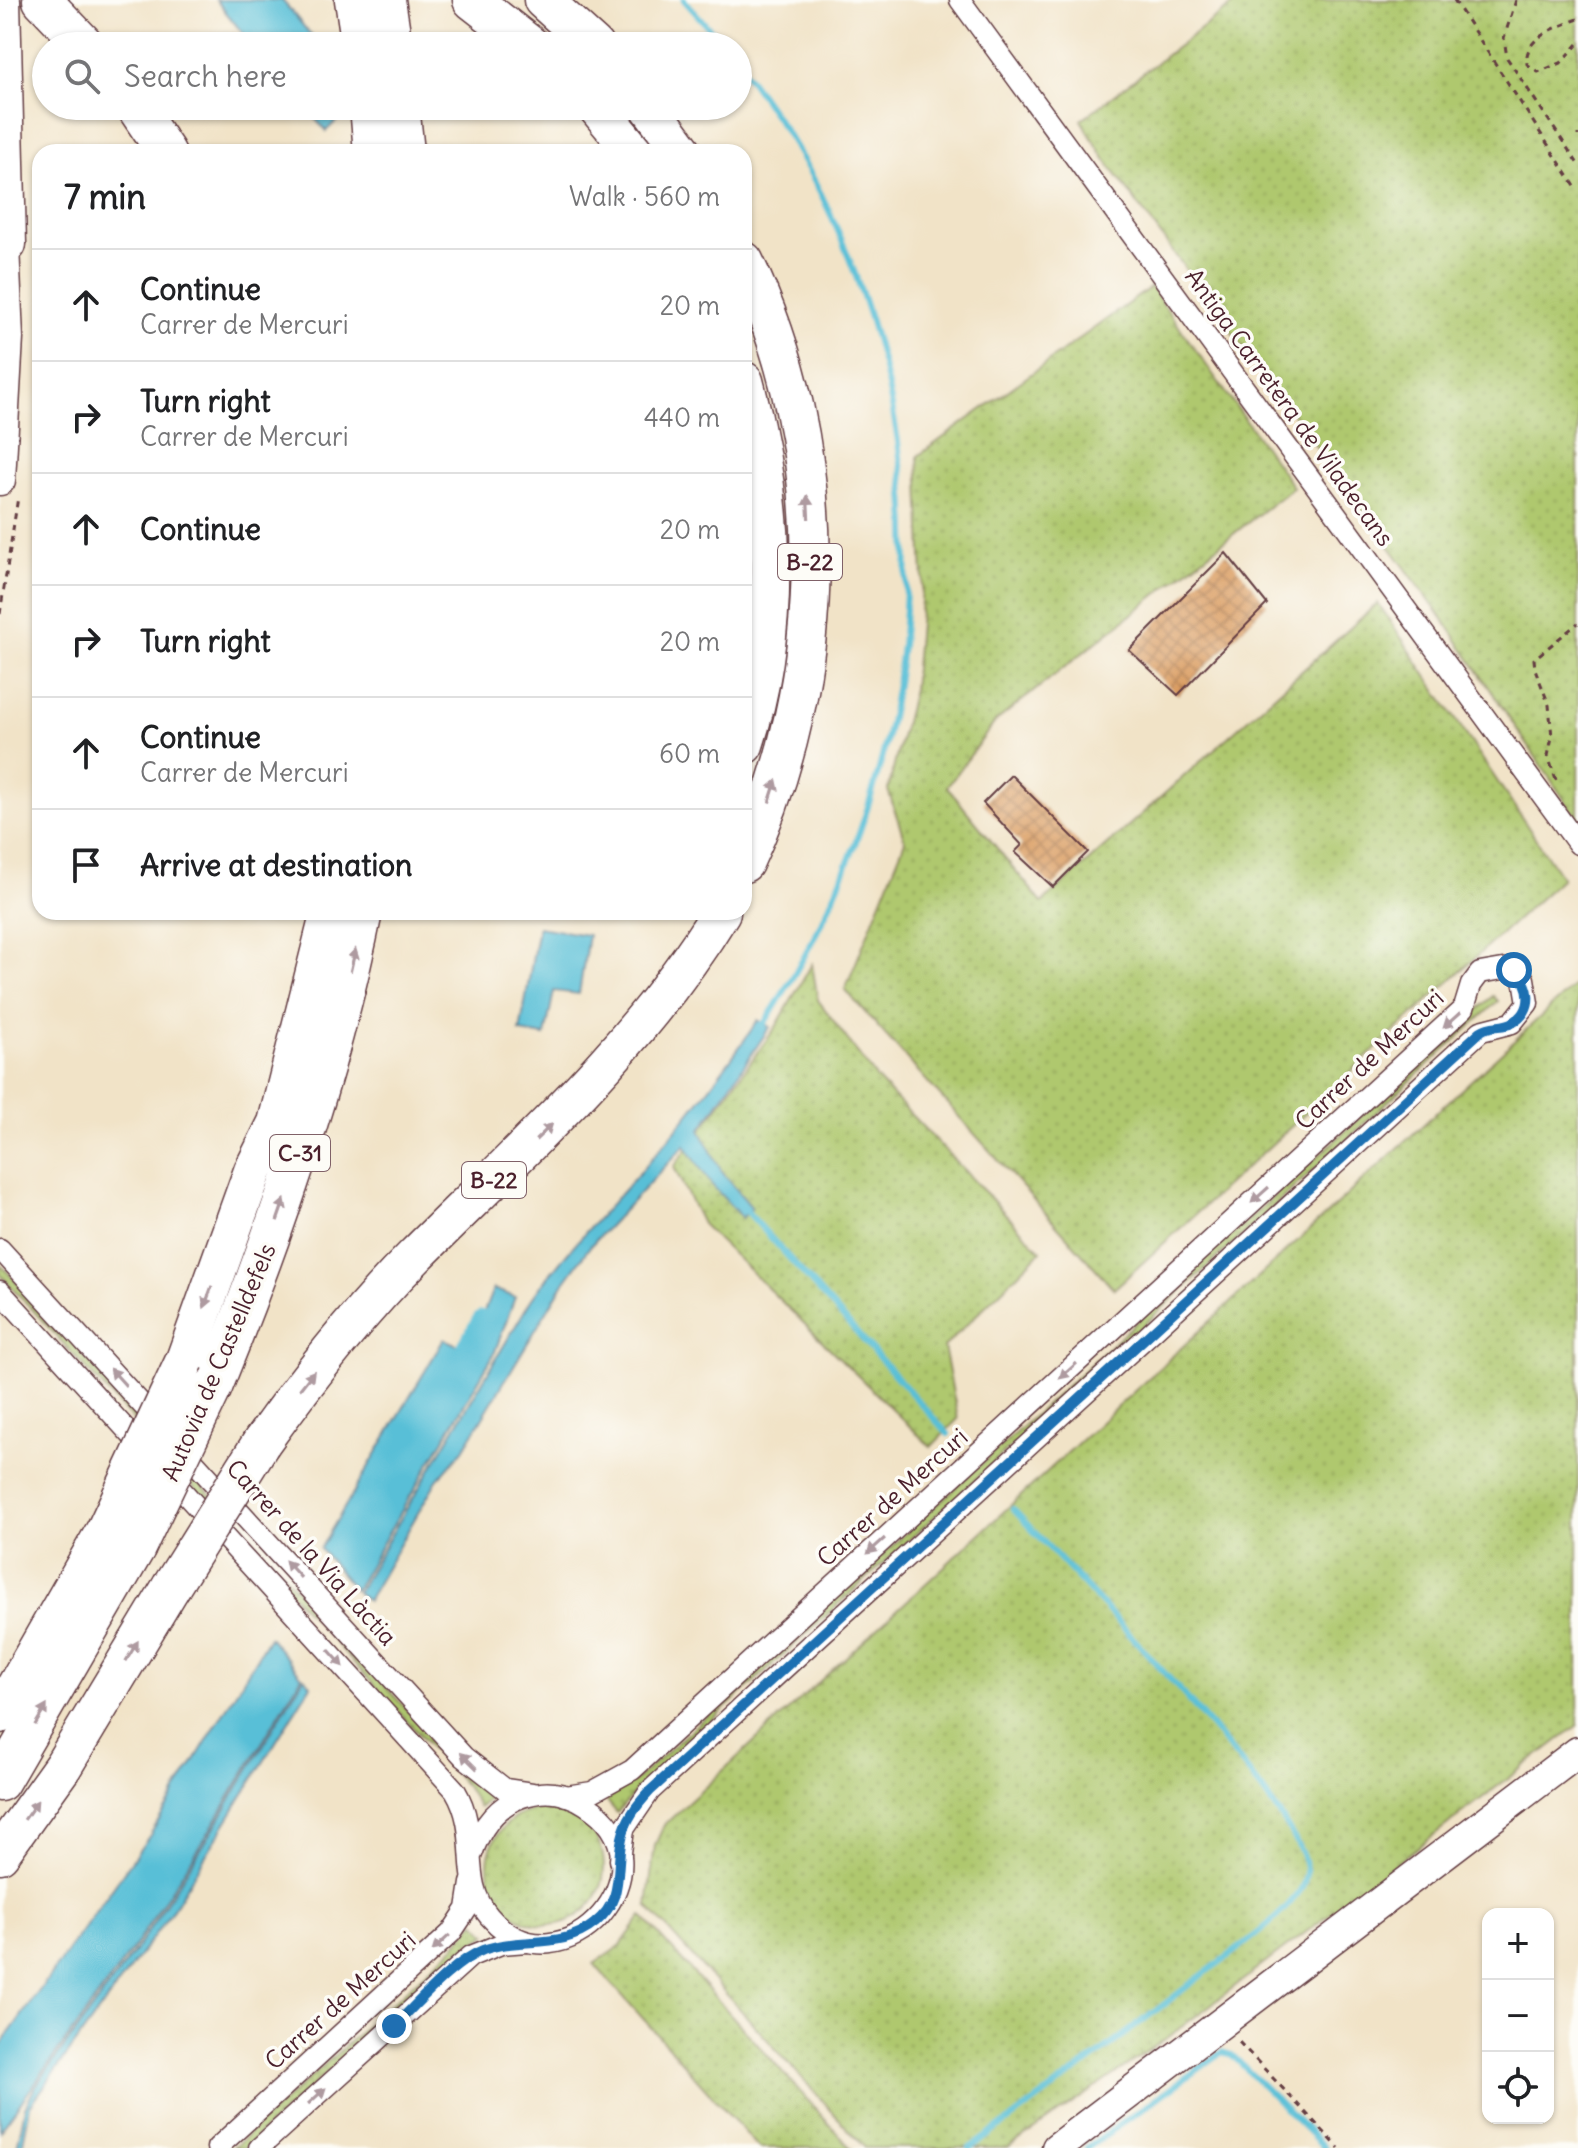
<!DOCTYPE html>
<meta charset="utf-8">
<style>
:root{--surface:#fff;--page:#f6f6f6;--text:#202124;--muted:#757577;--line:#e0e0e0}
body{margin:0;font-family:Delius,sans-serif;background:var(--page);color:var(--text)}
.controls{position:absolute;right:24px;bottom:24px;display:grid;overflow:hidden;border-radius:16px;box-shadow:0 2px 6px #0004}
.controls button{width:72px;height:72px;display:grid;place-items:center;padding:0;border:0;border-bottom:2px solid var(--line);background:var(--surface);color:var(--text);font:40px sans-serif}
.stop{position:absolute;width:24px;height:24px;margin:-18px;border:6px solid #1f6fb2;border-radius:50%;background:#fff}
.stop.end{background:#1f6fb2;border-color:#fff;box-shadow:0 2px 8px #0008}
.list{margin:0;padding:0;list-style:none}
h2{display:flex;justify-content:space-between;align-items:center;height:104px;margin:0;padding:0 32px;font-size:34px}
h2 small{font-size:26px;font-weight:400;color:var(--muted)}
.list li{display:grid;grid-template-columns:52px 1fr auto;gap:24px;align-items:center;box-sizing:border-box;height:112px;padding:0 32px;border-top:2px solid var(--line)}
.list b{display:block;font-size:30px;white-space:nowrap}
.list p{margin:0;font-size:26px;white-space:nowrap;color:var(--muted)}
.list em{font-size:26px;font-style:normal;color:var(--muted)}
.icon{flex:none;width:44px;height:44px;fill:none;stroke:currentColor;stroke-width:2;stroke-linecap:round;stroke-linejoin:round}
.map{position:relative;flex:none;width:1578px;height:2148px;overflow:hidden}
.search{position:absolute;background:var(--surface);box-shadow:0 2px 6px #0004;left:32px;top:32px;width:720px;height:88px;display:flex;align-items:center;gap:20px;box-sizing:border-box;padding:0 28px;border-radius:44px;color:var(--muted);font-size:30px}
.panel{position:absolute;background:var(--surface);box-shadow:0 2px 6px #0004;left:32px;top:144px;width:720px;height:776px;border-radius:24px}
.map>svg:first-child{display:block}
.grass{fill:url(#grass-dots);stroke:#7c744c;stroke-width:2}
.water{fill:#59bfd7;stroke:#526f81;stroke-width:2}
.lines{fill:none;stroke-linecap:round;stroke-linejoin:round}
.stream{stroke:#59bfd7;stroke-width:6}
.canal{stroke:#59bfd7;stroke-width:20}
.building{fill:url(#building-cross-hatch)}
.street-casing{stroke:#633c42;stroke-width:23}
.secondary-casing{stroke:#633c42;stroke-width:33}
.highway-casing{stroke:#633c42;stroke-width:41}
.path{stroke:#633c42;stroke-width:3;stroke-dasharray:6 6;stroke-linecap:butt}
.street{stroke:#fff;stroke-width:20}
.secondary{stroke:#fff;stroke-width:30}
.highway{stroke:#fff;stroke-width:38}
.highway-bridge-casing{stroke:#633c42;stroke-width:41;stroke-linecap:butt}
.highway-bridge{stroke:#fff;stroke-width:38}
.oneway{fill:#ae9aa0}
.route{stroke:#1f6fb2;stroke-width:10}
.labels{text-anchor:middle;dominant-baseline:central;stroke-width:7;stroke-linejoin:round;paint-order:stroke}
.shield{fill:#fdfcf7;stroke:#806168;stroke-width:2}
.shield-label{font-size:22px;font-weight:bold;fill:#4a1f2b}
.street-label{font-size:24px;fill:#4a1f2b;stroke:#fdfcf7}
</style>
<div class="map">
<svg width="1578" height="2148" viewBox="0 0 1578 2148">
<defs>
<pattern id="grass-dots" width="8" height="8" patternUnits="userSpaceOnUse" patternTransform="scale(2)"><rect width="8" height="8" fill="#afc86e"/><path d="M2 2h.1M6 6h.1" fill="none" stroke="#98ab5f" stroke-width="1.8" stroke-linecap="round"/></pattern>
<pattern id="building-cross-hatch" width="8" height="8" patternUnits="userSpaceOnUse" patternTransform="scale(2)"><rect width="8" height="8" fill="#da9c61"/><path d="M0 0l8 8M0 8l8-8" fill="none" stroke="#b37f50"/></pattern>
</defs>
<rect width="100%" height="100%" fill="#fdfcf7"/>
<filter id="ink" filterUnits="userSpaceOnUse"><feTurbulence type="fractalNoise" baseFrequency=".0125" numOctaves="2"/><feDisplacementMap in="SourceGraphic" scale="16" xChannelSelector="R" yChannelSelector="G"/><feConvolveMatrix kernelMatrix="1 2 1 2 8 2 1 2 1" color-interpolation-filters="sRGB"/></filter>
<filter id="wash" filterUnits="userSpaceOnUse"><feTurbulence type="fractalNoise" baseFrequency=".006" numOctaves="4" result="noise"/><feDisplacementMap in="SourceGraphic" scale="32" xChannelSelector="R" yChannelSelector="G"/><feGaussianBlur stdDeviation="1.8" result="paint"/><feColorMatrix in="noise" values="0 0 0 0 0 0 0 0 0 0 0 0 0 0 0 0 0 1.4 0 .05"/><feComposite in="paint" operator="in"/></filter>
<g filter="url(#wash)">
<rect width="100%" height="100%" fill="#f1e3c7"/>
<!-- grass -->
<g class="grass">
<path d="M1239,0H1578V820L1445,622L1107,162L1081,120Z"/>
<path d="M1151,287L1293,487L995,722L947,787L1042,903L1378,603L1562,878L1114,1289L845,990L905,841L888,790L913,690L923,579L918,456Z"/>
<path d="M812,964L818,1000L877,1079L1041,1251L944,1347L958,1419L931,1447L702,1224L674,1167L776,1027Z"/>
<path d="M1578,982V1725L1171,2035L1008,2148H865L647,1906L655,1845L664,1825Z"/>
<path d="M1493,996L1498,1001L641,1785L617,1813L606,1800L636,1780Z"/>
<path d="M0,1264L471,1780L492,1796L479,1808L466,1786L0,1274Z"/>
<circle cx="546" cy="1867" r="58"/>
<path d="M642,1916L851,2148H759L594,1964L620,1946Z"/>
<path d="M475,1922L487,1934L460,1951L244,2148H233L456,1945Z"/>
</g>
<!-- water -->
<g class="water">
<path d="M216,0H282L320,46H253Z"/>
<path d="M304,106H337L344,114L326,131Z"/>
<path d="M538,927L588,935L579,994L554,991L545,1036L520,1032Z"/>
<path d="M758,1020L770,1027L700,1130L722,1172L752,1208L742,1218L711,1184L685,1145L591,1245L565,1281L463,1450L437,1480L367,1601L357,1592L531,1300C562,1255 598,1219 634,1179C679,1128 720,1077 758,1020Z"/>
<path d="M493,1289L515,1297L494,1354L355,1590L320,1549L444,1339L469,1350Z"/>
<path d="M269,1637L302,1676L204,1840L139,1940L0,2131V2046L150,1835Z"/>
<path d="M304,1677L311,1685L169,1915L30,2106L22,2148H17L25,2107L35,2087L141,1942L206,1841Z"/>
</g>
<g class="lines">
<!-- stream -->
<g class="stream">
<path d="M684,0L725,46"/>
<path d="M738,63C769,106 799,148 822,196C955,472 929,776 760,1030"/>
<path d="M744,1208L948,1434"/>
<path d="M970,2148C1045,2096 1117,2041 1189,1985C1223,1959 1270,1929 1296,1896C1301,1891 1305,1881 1306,1874C1313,1818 1061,1562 1013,1509"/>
<path d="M1087,2148L1222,2052L1232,2055L1325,2148"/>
</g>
<!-- canal -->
<path class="canal" d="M453,1372L482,1320"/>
</g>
<g id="blocks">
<!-- building -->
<g class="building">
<path d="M1226,553L1267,604L1178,695L1129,650Z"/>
<path d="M1011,775L1088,852L1053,887L1015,852L1022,845L983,803Z"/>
</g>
</g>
</g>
<g filter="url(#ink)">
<use href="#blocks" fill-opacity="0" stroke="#633c42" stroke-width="2"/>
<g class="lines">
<defs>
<g id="street">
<path d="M960,0L1578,844"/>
<path d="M0,1249L464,1757L505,1789L532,1793"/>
<path d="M0,1291L455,1790C482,1835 458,1880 489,1916C563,2002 681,1864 586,1805C571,1795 552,1790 534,1794C501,1800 482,1824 472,1854"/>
<path d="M566,1796L592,1792L632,1770L1464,1008L1471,985L1480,973L1509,968L1524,979L1528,1003L1512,1023L1481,1031L650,1791L624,1829L620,1860"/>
<path d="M217,2148L451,1933L467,1909L471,1883"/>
<path d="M259,2148L471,1956L501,1944L527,1942"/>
</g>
<g id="secondary">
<path d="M0,480L8,338L3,222"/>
<path d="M1057,2148L1578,1752"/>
</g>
<g id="highway">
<path d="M1,0L7,244"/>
<path d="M42,0L86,46"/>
<path d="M354,0L361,46"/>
<path d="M386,0L393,46"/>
<path d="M472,0L531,46"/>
<path d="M543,0L594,46"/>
<path d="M135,106L166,152"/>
<path d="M369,106L373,152"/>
<path d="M400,106L405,152"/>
<path d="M596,106L634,152"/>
<path d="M649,106L683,152"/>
<path d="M744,261C834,446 832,678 744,863"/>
<path d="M744,381C776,497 782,630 744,745"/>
<path d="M185,1360L253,1171L277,1123L330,912"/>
<path d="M213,1387C276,1233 330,1075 363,912"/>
<path d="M261,1443C308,1377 358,1313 415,1256C525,1146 639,1046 721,912"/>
<path d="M0,1714L106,1529"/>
<path d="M0,1782L136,1548"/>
<path d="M0,1854L63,1766L171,1587"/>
</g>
</defs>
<!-- street casing -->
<use href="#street" class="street-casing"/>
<!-- secondary casing -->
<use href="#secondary" class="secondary-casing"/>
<!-- highway casing -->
<use href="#highway" class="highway-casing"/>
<!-- path -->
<g class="path">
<path d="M1454,0L1578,191"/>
<path d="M1516,0L1504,38L1507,58L1578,164"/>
<path d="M1578,19C1558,27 1523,37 1527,64L1538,72L1561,63L1578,44"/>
<path d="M1578,134V136"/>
<path d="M0,614L18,497"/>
<path d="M1556,780L1548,756L1552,737L1549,705L1535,669L1534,659L1578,623"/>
<path d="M1239,2042L1339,2148"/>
</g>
<!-- street -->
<use href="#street" class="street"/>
<!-- secondary -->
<use href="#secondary" class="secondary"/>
<!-- highway -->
<use href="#highway" class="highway"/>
<defs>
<g id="highway-bridge">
<path d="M106,1529L185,1360"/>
<path d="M136,1548L213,1387"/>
<path d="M171,1587L261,1443"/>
</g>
</defs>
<!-- highway-bridge casing -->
<use href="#highway-bridge" class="highway-bridge-casing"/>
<!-- highway-bridge -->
<use href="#highway-bridge" class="highway-bridge"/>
</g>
<!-- one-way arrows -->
<defs><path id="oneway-solid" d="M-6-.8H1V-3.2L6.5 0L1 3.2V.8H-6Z" transform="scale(2)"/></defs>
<g class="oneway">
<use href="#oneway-solid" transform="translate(808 507) rotate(-93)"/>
<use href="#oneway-solid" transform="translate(773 791) rotate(-72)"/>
<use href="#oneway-solid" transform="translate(353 960) rotate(-77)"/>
<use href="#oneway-solid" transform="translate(1452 1020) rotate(138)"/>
<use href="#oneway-solid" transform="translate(544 1132) rotate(-44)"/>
<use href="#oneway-solid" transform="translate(1260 1195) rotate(138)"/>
<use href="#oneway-solid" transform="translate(281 1210) rotate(-71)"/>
<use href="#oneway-solid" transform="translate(208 1297) rotate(110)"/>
<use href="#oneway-solid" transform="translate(1068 1371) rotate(138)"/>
<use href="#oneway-solid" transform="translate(118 1377) rotate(-132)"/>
<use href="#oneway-solid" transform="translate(307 1380) rotate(-52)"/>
<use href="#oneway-solid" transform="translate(876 1546) rotate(138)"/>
<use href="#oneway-solid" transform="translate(293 1569) rotate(-132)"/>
<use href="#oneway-solid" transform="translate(132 1651) rotate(-59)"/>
<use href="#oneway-solid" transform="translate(336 1658) rotate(48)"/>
<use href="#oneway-solid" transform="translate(41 1715) rotate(-59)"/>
<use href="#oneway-solid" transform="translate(469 1761) rotate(-135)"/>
<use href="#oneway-solid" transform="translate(31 1810) rotate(-55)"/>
<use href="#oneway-solid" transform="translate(441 1943) rotate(137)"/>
<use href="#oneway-solid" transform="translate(317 2096) rotate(-42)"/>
</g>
</g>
<g class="lines" filter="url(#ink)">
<!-- route -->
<path class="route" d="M394,2026C418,2003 453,1962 483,1950C521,1936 563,1950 595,1923C625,1899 615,1870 622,1838C626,1819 637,1805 650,1791L1481,1031C1491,1024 1502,1028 1512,1023C1535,1011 1532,984 1514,970"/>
</g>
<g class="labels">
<!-- shield labels -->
<g class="shield">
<rect x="778" y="544" width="64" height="36" rx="6"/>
<rect x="270" y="1135" width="60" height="36" rx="6"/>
<rect x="462" y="1162" width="64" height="36" rx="6"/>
</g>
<g class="shield-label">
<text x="810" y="562">B-22</text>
<text x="300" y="1153">C-31</text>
<text x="494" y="1180">B-22</text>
</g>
<!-- street labels -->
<g class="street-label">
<text transform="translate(1290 407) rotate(54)">Antiga Carretera de Viladecans</text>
<text transform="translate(1369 1059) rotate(-43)">Carrer de Mercuri</text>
<text transform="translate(218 1362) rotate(-67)">Autovia de Castelldefels</text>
<text transform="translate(892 1497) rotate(-42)">Carrer de Mercuri</text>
<text transform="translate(312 1552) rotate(48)">Carrer de la Via Làctia</text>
<text transform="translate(340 2000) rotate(-42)">Carrer de Mercuri</text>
</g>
</g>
</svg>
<div class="controls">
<button>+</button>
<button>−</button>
<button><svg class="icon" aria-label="locate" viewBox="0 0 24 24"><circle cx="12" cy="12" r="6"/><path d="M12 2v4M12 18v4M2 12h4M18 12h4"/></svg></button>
</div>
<div class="stop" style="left:1514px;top:970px"></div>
<div class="stop end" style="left:394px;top:2026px"></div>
<div class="search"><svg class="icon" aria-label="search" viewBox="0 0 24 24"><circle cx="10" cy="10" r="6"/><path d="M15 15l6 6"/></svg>Search here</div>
<section class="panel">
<h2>7 min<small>Walk · 560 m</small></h2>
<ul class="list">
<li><svg class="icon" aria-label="ahead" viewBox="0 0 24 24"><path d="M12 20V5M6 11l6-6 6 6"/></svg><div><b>Continue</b><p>Carrer de Mercuri</p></div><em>20 m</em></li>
<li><svg class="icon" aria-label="right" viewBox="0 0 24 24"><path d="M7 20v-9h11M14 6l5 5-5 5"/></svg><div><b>Turn right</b><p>Carrer de Mercuri</p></div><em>440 m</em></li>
<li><svg class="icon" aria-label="ahead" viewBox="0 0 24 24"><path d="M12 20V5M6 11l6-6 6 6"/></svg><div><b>Continue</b></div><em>20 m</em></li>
<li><svg class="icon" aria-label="right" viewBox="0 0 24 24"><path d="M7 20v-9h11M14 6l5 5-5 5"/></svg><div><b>Turn right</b></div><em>20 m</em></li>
<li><svg class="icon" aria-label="ahead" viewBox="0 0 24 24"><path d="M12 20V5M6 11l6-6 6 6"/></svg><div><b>Continue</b><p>Carrer de Mercuri</p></div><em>60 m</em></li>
<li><svg class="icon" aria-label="arrive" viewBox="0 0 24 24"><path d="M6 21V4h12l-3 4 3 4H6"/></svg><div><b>Arrive at destination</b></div></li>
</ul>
</section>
</div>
